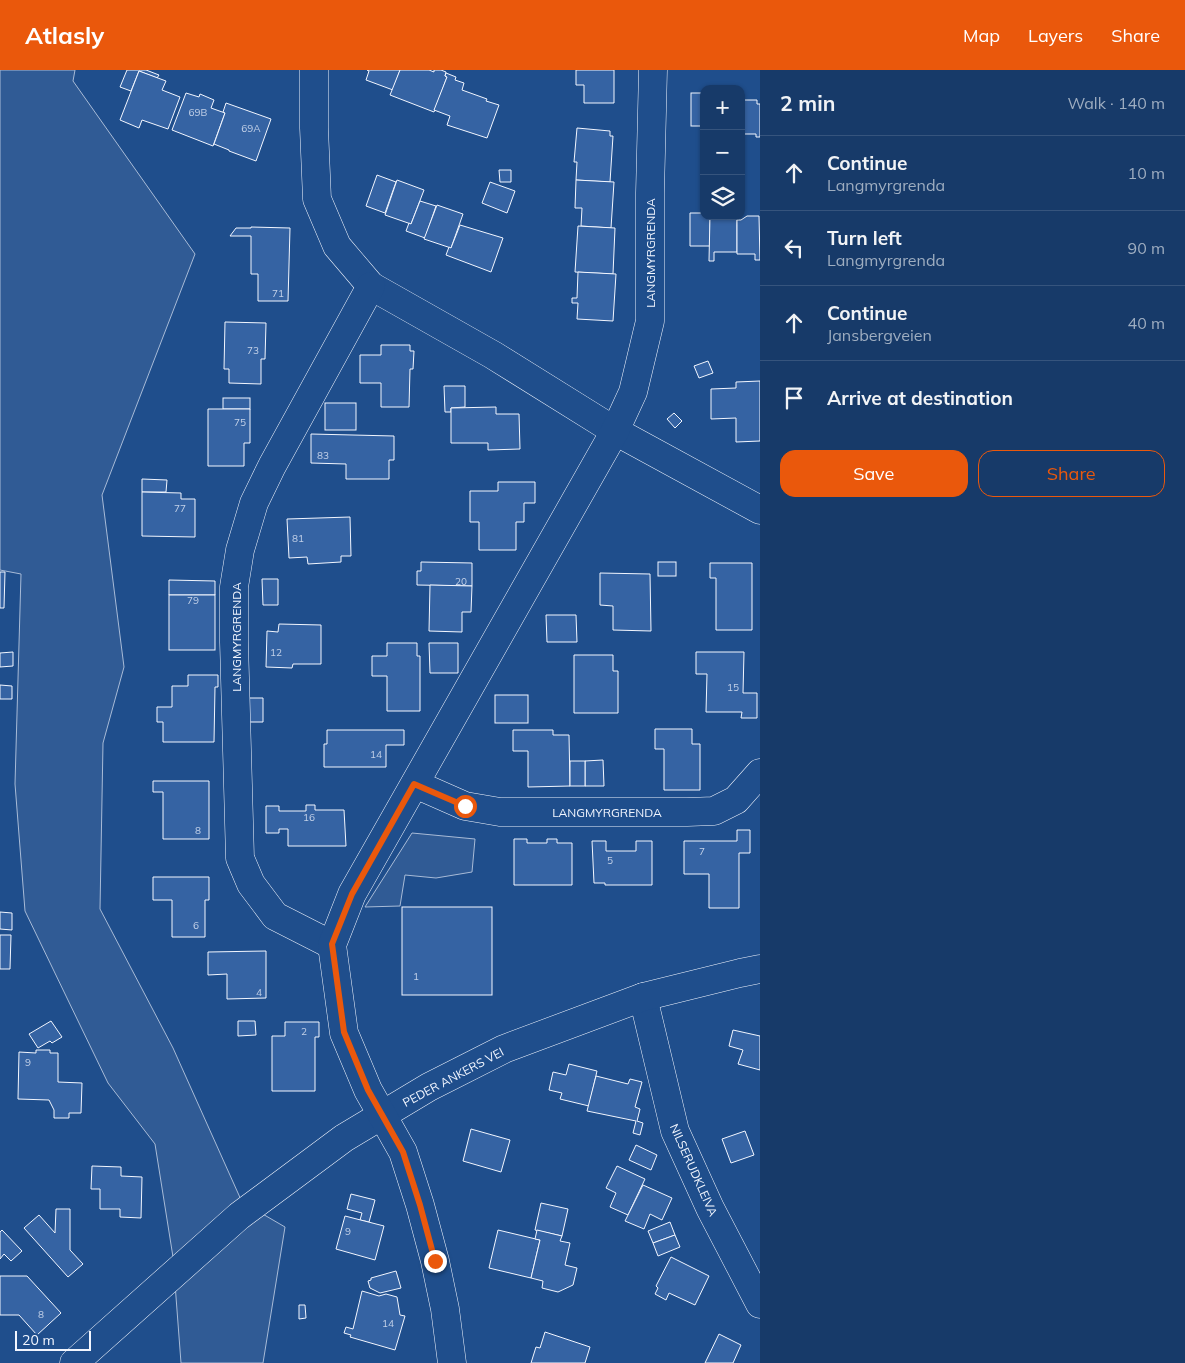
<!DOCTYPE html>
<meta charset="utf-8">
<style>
:root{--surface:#173a69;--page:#20416f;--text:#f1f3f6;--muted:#9eadc0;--line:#36547d;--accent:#ea580c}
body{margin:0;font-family:Mulish,sans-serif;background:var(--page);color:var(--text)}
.controls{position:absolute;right:15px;top:15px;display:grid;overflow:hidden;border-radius:10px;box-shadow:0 1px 4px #0004}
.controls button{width:45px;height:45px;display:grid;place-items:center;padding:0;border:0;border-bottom:1px solid var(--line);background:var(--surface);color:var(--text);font:25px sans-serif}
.scale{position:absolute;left:15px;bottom:12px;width:76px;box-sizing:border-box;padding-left:5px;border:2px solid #f2f6ff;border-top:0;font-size:14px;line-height:18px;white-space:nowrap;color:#f2f6ff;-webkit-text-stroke:4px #1f4e8c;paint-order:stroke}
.stop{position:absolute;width:15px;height:15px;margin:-11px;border:4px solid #ea580c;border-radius:50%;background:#fff}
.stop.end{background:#ea580c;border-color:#fff;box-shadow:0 1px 5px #0008}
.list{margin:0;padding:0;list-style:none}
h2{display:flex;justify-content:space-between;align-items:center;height:65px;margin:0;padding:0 20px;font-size:21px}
h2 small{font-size:16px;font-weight:400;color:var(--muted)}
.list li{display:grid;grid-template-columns:32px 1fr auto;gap:15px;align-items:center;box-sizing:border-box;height:75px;padding:0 20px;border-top:1px solid var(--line)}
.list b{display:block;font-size:19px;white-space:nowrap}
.list p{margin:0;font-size:16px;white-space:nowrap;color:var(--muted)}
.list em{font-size:16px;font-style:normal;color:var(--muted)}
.actions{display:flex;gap:10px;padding:15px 20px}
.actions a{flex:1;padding:11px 0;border:1px solid var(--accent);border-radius:15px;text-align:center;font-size:18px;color:var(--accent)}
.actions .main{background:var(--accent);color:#fff}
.icon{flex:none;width:28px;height:28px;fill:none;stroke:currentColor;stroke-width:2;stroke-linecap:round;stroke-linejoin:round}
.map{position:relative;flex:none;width:760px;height:1293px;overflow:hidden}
header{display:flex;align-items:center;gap:30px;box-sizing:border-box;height:70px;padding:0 25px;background:var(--accent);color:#fff}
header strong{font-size:24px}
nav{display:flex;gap:28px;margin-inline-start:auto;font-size:18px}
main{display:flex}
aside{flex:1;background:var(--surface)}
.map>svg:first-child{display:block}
.green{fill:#305b95;stroke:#a8bbd7}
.building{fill:#3563a3;stroke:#f2f6ff}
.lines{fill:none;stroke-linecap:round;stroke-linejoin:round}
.minor-casing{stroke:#f2f6ff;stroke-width:29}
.minor{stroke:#1f4e8c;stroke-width:28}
.route{stroke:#ea580c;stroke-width:6}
.labels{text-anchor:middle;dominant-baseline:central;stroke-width:4;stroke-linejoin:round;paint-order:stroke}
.number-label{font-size:10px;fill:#c3d1e8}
.street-label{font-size:12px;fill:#f2f6ff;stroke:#1f4e8c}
</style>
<header>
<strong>Atlasly</strong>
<nav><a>Map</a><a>Layers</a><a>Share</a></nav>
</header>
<main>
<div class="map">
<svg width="760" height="1293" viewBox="0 0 760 1293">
<rect width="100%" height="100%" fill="#1f4e8c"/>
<!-- green -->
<g class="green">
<path d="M0,0H75L73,11L195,184L102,425L124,597L103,673L100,839L173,978L242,1132L285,1157L263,1293H181L173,1187L155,1074L108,1013L25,841L15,714L21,504L0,500Z"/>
<path d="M412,763L475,769L472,802L436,808L405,805L400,836L365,837Z"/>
</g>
<!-- building -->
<g class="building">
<path d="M127,0H146L159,5L157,8L139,1L131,21L120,17Z"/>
<path d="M367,0H400L393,20L366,10L369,1Z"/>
<path d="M400,0H429L434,2V0H441L446,2L445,6L447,7L434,42L390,25Z"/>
<path d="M576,0H614V33H584V15H576Z"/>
<path d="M139,1L166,11L162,20L180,27L168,59L142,50L139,58L120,50Z"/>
<path d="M446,3L456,7L455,10L464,13L462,20L487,29L486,31L499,35L487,68L447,55L450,46L434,40L447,7L445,6Z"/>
<path d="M186,23L199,27L200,24L214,30L211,38L225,43L213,76L172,60Z"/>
<rect x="691" y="23" width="13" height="33"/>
<path d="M741,30H757V34H760V67H756V64H741Z"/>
<path d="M226,33L271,49L256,91L229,81V80L214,74L225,43L223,42Z"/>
<path d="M577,58L610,61V66H613L610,112L576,110L577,92H574Z"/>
<path d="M499,100H511V112H500Z"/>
<path d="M377,105L396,112L385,143L366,136Z"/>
<path d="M397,110L424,120L411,154L385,145Z"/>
<path d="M576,110L614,112L611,158L581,156L582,138H575Z"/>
<path d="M490,112L515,121L507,143L482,133Z"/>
<path d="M420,131L436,136L425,168L406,161L409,153L411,154Z"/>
<path d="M437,135L463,144L451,178L424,169Z"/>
<path d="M701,137H704V146H710V176H690V143H702Z"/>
<path d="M710,146H737V182H714V191H709Z"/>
<path d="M747,146H759L760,190H755V184H737V150H741Z"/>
<path d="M460,155L503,168L491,202L446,185L449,177L451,178Z"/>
<path d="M578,156L615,158L613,204L575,202Z"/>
<path d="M251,157L290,158L288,231H258V204H251V166H230L236,158H251Z"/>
<path d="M578,202L616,204L613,251L577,249L578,233H572V228H577Z"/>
<path d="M225,252L266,253L265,289H261V314L229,313V299H224Z"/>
<path d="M381,275H410V281H414L413,299H410L409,337H381V313H360V285H381Z"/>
<path d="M708,291L713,303L699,308L694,296Z"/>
<path d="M760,311V371L736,372V348L711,349V319L736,318V312Z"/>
<path d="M444,316H465V337L451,338V342H445Z"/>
<rect x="223" y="328" width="27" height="11"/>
<rect x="325" y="333" width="31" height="27"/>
<path d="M496,337V344H519L520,379L488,380V373H451V338Z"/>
<path d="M208,339H250V373H244V396H208Z"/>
<path d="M674,343L682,351L675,358L667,349Z"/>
<path d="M311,364L394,366V390H389V409H346V394L311,393Z"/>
<path d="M142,409L167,410L166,422H142Z"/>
<path d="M498,412H535V433H524V452H516V480H479V452H470V421H498Z"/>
<path d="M142,422L181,423V429H195V467L142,466Z"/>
<path d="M350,447L351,486H341V492L308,494L307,487L289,488L287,449Z"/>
<path d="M421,492L472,493V516L417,515V501H421Z"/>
<rect x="658" y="492" width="18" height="14"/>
<path d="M710,493H752V560H716V508H710Z"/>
<path d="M0,502H5L4,538H0Z"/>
<path d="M600,503L650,504L651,561L613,560V536L600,535Z"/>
<path d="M262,509H278V535H263Z"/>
<path d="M169,510L215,511V525H169Z"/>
<path d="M430,515L472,516L471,542H462V562L429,561Z"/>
<rect x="169" y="525" width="46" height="55"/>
<path d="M546,545H576L577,572H547Z"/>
<path d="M279,554L321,555V594H293L292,598L266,597L267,561L278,562Z"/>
<path d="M387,573H417V586H420V641H387V606H372V586H387Z"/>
<path d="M429,573H458V603H430Z"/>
<path d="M13,582V596L0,597V583Z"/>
<path d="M696,582H744L743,623H757V648H741L742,642H706L707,604H696Z"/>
<path d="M574,585H613V601H618V643H574Z"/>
<path d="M188,605H218V617H215L214,672H163V652H157V637H172V616H188Z"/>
<path d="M0,615L12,616V629H0Z"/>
<rect x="495" y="625" width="33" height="28"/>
<path d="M245,628H263V652H246Z"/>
<path d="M655,659H692V674H700V720H664V679H655Z"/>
<path d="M327,660H404V675H386V697H324V674H327Z"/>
<path d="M513,660H553V665H569L570,716L528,717V681H513Z"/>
<path d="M603,690L604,716H585V691Z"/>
<rect x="570" y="691" width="15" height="25"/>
<path d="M153,711H209V769H163V722H153Z"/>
<path d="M306,735H315V740H344L346,776H288V759H279V763H266V736H279V741H306Z"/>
<path d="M737,760H750V783H739V838H709V804H684V771H737Z"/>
<path d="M514,769H527V773H547V769H557V773H572V815H514Z"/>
<path d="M592,771H606V781H636V771H652V815H605V813H594Z"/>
<path d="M153,807H209V830H205V867H172V830H153Z"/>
<rect x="402" y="837" width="90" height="88"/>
<path d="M0,842L12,843V860L0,859Z"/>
<path d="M0,865H11L10,899H0Z"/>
<path d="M266,881V928L227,929V904L208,905V882Z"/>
<path d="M51,951L62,967L52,973L50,971L38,978L29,964Z"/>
<path d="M238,951H255L256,965L238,966Z"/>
<path d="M285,952H319V967H315V1021H272V966H285Z"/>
<path d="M733,960L760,966V1000L738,994L743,980L729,976Z"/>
<path d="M36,980H50V983H58V1012L82,1013L81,1043H69V1048H54V1040L49,1030L18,1029L19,982L36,983Z"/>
<path d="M569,994L597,1001L589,1036L560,1029L562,1023L549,1020L553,1002L566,1005Z"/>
<path d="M596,1006L628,1014L630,1009L642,1012L635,1037L640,1039L637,1051L643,1053L640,1065L633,1063L636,1051L587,1041Z"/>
<path d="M471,1059L510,1070L501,1102L463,1091Z"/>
<path d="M745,1061L754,1085L731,1093L722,1069Z"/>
<path d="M636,1075L657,1085L651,1100L629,1090Z"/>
<path d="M92,1096L121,1097V1106L142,1107L141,1148L120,1147V1139H100V1119H91Z"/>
<path d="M617,1096L645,1109L628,1145L610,1137L616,1123L606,1118Z"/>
<path d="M643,1115L672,1128L662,1150L650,1144L644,1159L625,1151Z"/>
<path d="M351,1124L375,1130L369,1152L360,1150L362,1143L347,1139Z"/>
<path d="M541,1133L568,1139L562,1166L535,1160Z"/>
<path d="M56,1139H70V1180L83,1194L68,1207L24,1158L39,1145L55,1163Z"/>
<path d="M345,1146L384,1156L375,1190L336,1179Z"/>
<path d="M670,1152L675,1165L653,1173L648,1161Z"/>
<path d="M2,1160L22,1181L11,1191L4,1184L0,1189V1162Z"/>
<path d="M498,1160L540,1170L531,1208L489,1198Z"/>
<path d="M537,1160L562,1166L560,1171L570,1173L565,1195L577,1198L573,1215L558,1222L542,1218L543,1211L531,1208L540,1170L535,1169Z"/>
<path d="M675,1165L680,1177L658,1186L653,1173Z"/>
<path d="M671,1187L709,1206L695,1235L669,1223L666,1230L655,1224L658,1218L656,1216Z"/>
<path d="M396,1201L401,1218L380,1223L370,1218L368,1211L371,1210V1208Z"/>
<path d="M0,1206H27L61,1243L37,1265L19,1245H0Z"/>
<path d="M362,1221L379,1226L386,1224L397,1227L400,1245L405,1246L395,1280L350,1267L351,1265L344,1263L346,1257L353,1259Z"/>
<path d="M299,1235H305L306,1248L299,1249Z"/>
<path d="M545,1262L590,1277L585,1293H531L536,1277L540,1278Z"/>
<path d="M719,1264L741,1275L733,1293H705Z"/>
</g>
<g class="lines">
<defs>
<g id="minor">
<path d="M314,0V58L317,129L337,176L371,216L493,285L615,361L760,440"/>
<path d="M415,714L465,736L500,742H687L714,741L736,730L760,703"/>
<path d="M332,875L275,846L251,814L240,788L234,572V517L240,480L254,433L272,396L371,216"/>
<path d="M643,927L675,1061L710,1138L760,1234"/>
<path d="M74,1293L239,1146L344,1068L429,1017L504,979L643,927L740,903L760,899"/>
<path d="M452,1293L445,1239L435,1191L420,1135L403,1082L368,1020L344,963L332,875L352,824L615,361L633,322L650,251V123L653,0"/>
</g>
</defs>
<!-- minor casing -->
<use href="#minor" class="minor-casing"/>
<!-- minor -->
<use href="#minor" class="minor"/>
</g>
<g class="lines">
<!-- route -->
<path class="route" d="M435,1191L420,1135L403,1082L368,1020L344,962L332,874L352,824L414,714L465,736"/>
</g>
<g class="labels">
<!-- number labels -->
<g class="number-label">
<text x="198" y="42">69B</text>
<text x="251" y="58">69A</text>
<text x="278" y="223">71</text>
<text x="253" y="280">73</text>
<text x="240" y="352">75</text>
<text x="323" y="385">83</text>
<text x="180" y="438">77</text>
<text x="298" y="468">81</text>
<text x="461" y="511">20</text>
<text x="193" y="530">79</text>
<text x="276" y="582">12</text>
<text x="733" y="617">15</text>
<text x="376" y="684">14</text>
<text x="309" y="747">16</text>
<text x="198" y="760">8</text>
<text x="702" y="781">7</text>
<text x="610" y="790">5</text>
<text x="196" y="855">6</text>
<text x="416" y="906">1</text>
<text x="259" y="922">4</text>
<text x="304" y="961">2</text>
<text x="28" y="992">9</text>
<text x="348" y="1161">9</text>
<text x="41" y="1244">8</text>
<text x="388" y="1253">14</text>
</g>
<!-- street labels -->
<g class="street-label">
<text transform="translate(650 183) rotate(-90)">LANGMYRGRENDA</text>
<text transform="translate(236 567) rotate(-90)">LANGMYRGRENDA</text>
<text x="607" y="742">LANGMYRGRENDA</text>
<text transform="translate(453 1007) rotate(-28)">PEDER ANKERS VEI</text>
<text transform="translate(694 1100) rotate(66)">NILSERUDKLEIVA</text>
</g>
</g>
</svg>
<div class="controls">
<button>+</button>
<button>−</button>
<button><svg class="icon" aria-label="layers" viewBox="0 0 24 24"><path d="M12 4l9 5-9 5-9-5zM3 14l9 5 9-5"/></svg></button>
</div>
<div class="scale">20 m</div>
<div class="stop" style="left:465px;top:736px"></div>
<div class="stop end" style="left:435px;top:1191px"></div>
</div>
<aside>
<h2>2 min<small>Walk · 140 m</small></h2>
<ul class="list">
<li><svg class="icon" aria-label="ahead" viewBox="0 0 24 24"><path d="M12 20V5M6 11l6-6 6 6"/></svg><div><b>Continue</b><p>Langmyrgrenda</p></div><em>10 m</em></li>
<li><svg class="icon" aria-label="left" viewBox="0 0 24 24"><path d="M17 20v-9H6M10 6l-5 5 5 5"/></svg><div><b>Turn left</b><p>Langmyrgrenda</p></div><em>90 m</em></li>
<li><svg class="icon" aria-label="ahead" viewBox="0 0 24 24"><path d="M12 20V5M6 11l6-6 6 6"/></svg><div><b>Continue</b><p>Jansbergveien</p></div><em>40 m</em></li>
<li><svg class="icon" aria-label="arrive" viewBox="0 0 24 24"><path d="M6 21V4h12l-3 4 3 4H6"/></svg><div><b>Arrive at destination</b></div></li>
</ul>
<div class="actions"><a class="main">Save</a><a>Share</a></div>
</aside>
</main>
